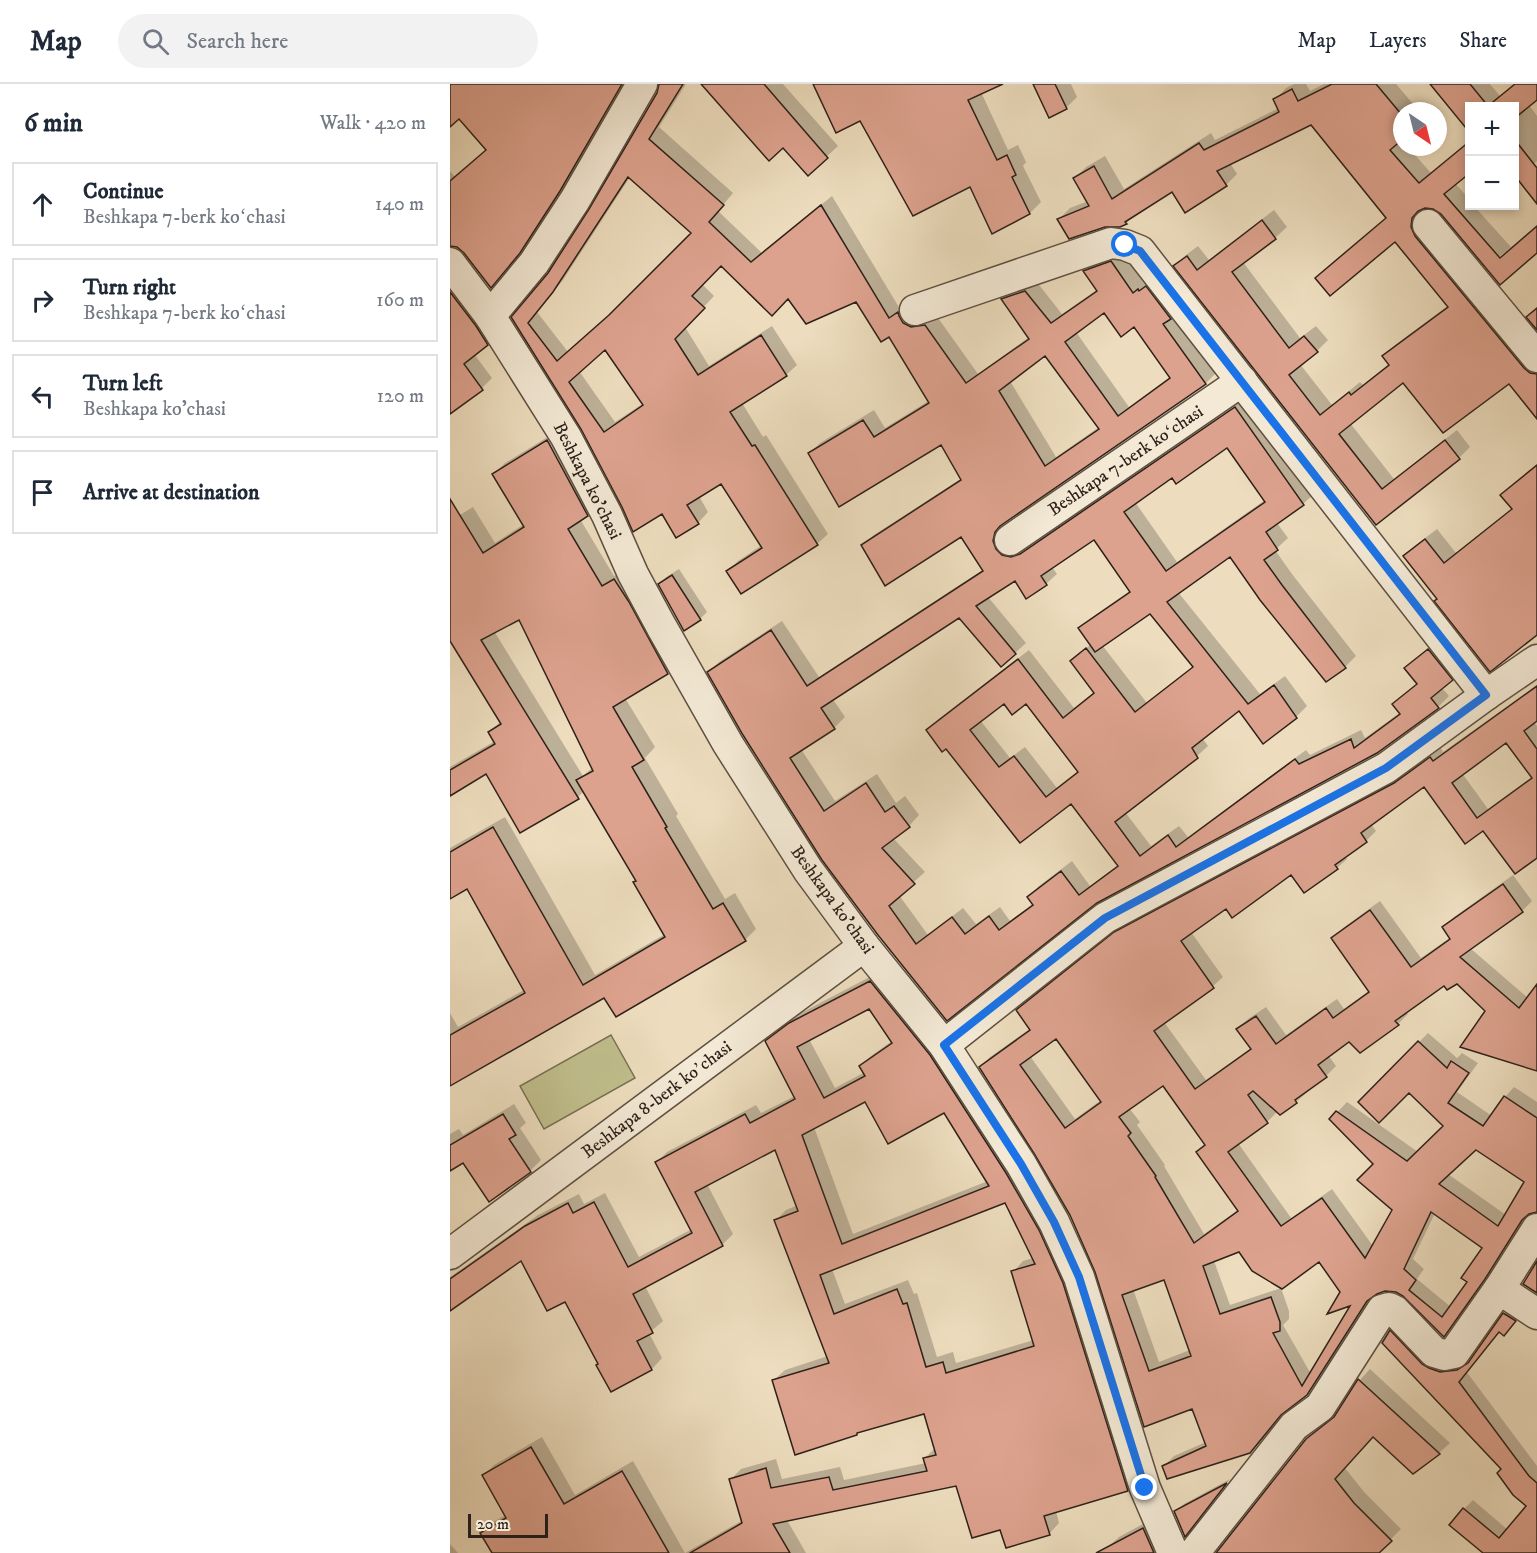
<!DOCTYPE html>
<meta charset="utf-8">
<style>
:root{--surface:#fff;--page:#f2f2f3;--text:#1f2937;--muted:#747a83;--line:#e0e1e3}
body{margin:0;font-family:"IM FELL DW Pica",serif;background:var(--page);color:var(--text)}
.controls{position:absolute;right:18px;top:18px;display:grid;overflow:hidden;border-radius:0px;box-shadow:0 3px 9px #0003}
.controls button{width:54px;height:54px;display:grid;place-items:center;padding:0;border:0;border-bottom:2px solid var(--line);background:var(--surface);color:var(--text);font:30px sans-serif}
.compass{position:absolute;left:943px;top:18px;width:54px;height:54px;border-radius:50%;background:var(--surface);box-shadow:0 3px 9px #0003;rotate:145deg}
.scale{position:absolute;left:18px;bottom:15px;width:80px;box-sizing:border-box;padding-left:6px;border:3px solid #2e2119;border-top:0;font-size:16px;line-height:21px;white-space:nowrap;color:#2e2119;-webkit-text-stroke:4px #f3e9d5;paint-order:stroke}
.stop{position:absolute;width:18px;height:18px;margin:-14px;border:4px solid #1a73e8;border-radius:50%;background:#fff}
.stop.end{background:#1a73e8;border-color:#fff;box-shadow:0 2px 6px #0008}
.list{margin:0;padding:0;list-style:none}
h2{display:flex;justify-content:space-between;align-items:center;height:78px;margin:0;padding:0 24px;font-size:26px}
h2 small{font-size:20px;font-weight:400;color:var(--muted)}
.list li{display:grid;grid-template-columns:39px 1fr auto;gap:18px;align-items:center;box-sizing:border-box;height:84px;margin:0 12px 12px;padding:0 12px;border:2px solid var(--line);border-radius:0px}
.list b{display:block;font-size:22px;white-space:nowrap}
.list p{margin:0;font-size:20px;white-space:nowrap;color:var(--muted)}
.list em{font-size:20px;font-style:normal;color:var(--muted)}
.icon{flex:none;width:33px;height:33px;fill:none;stroke:currentColor;stroke-width:2;stroke-linecap:round;stroke-linejoin:round}
.map{position:relative;flex:none;width:1087px;height:1469px;overflow:hidden}
header{display:flex;align-items:center;gap:36px;box-sizing:border-box;height:84px;padding:0 30px;background:var(--surface);border-bottom:2px solid var(--line)}
header strong{font-size:28px}
nav{display:flex;gap:33px;margin-inline-start:auto;font-size:21px}
.search{width:420px;height:54px;background:var(--page);display:flex;align-items:center;gap:15px;box-sizing:border-box;padding:0 21px;border-radius:33px;color:var(--muted);font-size:22px}
main{display:flex}
aside{flex:1;background:var(--surface)}
.map>svg:first-child{display:block}
.green{fill:#c0be8c;stroke:#777052;stroke-width:1.5}
.shadow{fill:#0003;fill-rule:evenodd}
.building{fill:#dda28e;stroke:#2e2119;stroke-width:1.5;fill-rule:evenodd}
.lines{fill:none;stroke-linecap:round;stroke-linejoin:round}
.minor-casing{stroke:#5e5042;stroke-width:33}
.minor{stroke:#f3e9d5;stroke-width:30}
.route{stroke:#1a73e8;stroke-width:8}
.labels{text-anchor:middle;dominant-baseline:central;stroke-width:4.5;stroke-linejoin:round;paint-order:stroke}
.street-label{font-size:18px;fill:#2e2119;stroke:#f3e9d5}
</style>
<header>
<strong>Map</strong>
<div class="search"><svg class="icon" aria-label="search" viewBox="0 0 24 24"><circle cx="10" cy="10" r="6"/><path d="M15 15l6 6"/></svg>Search here</div>
<nav><a>Map</a><a>Layers</a><a>Share</a></nav>
</header>
<main>
<aside>
<h2>6 min<small>Walk · 420 m</small></h2>
<ul class="list">
<li><svg class="icon" aria-label="ahead" viewBox="0 0 24 24"><path d="M12 20V5M6 11l6-6 6 6"/></svg><div><b>Continue</b><p>Beshkapa 7-berk koʻchasi</p></div><em>140 m</em></li>
<li><svg class="icon" aria-label="right" viewBox="0 0 24 24"><path d="M7 20v-9h11M14 6l5 5-5 5"/></svg><div><b>Turn right</b><p>Beshkapa 7-berk koʻchasi</p></div><em>160 m</em></li>
<li><svg class="icon" aria-label="left" viewBox="0 0 24 24"><path d="M17 20v-9H6M10 6l-5 5 5 5"/></svg><div><b>Turn left</b><p>Beshkapa ko'chasi</p></div><em>120 m</em></li>
<li><svg class="icon" aria-label="arrive" viewBox="0 0 24 24"><path d="M6 21V4h12l-3 4 3 4H6"/></svg><div><b>Arrive at destination</b></div></li>
</ul>
</aside>
<div class="map">
<svg width="1087" height="1469" viewBox="0 0 1087 1469">
<rect width="100%" height="100%" fill="#edddbe"/>
<filter id="stains"><feTurbulence type="fractalNoise" baseFrequency=".00333" numOctaves="4"/><feColorMatrix values="0 0 0 0 .2 0 0 0 0 .09 0 0 0 0 .02 0 0 0 .5 -.17"/></filter>
<radialGradient id="worn" r=".72"><stop offset=".6" stop-color="#630" stop-opacity="0"/><stop offset="1" stop-color="#630" stop-opacity=".3"/></radialGradient>
<!-- green -->
<path class="green" d="M161,951L185,994L94,1045L70,1002Z"/>
<!-- shadow -->
<g class="shadow">
<path d="M0,0H175L121,95L80,156L51,192L8,162L0,161V87L5,93L37,66L9,33L0,38Z"/>
<path d="M211,0H236L209,43L283,109L268,127L312,169L382,112L450,225L459,219L486,231L528,290L579,253L552,215L563,205L586,197L612,230L648,205L635,187L645,177L672,168L694,199L699,195L766,289L756,299L554,437L553,445L574,463L582,460L796,313L864,410L853,420L827,439L838,454L825,466L842,490L906,572L895,583L876,596L780,471L728,508L810,610L835,592L857,622L846,633L813,658L790,625L752,654L758,662L747,672L675,728L701,762L729,742L738,753L856,666L860,671L911,646L915,654L951,628L968,599L956,584L989,555L1012,584L991,603L999,612L988,623L926,668L646,818L497,935L259,588L269,578L332,537L369,593L534,485L511,451L413,461L424,451L512,394L491,359L360,369L370,359L424,326L435,344L480,316L440,251L407,217L338,213L272,180L252,200L264,212L235,243L259,282L322,242L347,281L336,291L292,319L313,353L316,351L378,450L367,460L278,488L288,477L312,461L272,398L249,412L258,428L248,439L213,428L133,344L63,234L100,189L141,126L208,9ZM180,93L243,149L170,222L118,268L87,228L113,196ZM655,227L684,241L721,292L679,323L626,248ZM155,263L194,319L165,338L129,287ZM596,269L649,343L606,373L560,297ZM777,362L815,416L727,478L685,418L722,392ZM644,454L681,506L641,534L630,545L641,560L622,577L645,608L624,624L579,566L488,636L478,646L496,662L570,757L622,718L669,781L640,802L622,777L589,802L579,813L584,819L560,837L550,823L526,840L513,824L478,851L449,811L475,788L443,754L459,742L469,731L455,712L446,719L427,690L385,717L351,665L384,644L395,633L382,614L509,532L565,569L576,559L538,513L565,495L596,500L607,490L602,483ZM700,527L744,582L697,619L652,561ZM554,618H576L629,687L607,704L575,663L560,674L530,636Z"/>
<path d="M253,0H333L388,62L358,90L333,62Z"/>
<path d="M480,0H549L531,8L558,66L568,61L576,78L573,82L591,118L580,129Z"/>
<path d="M584,0H621L627,13L616,24Z"/>
<path d="M844,0H856L860,7L874,0H946L969,27H952V63H958L981,89L1020,57V87L1005,99L1020,116V122H1024L1061,163L1048,174V178L1087,144V167L1050,199L992,129L985,124H972V133L1087,275V332L1059,298L953,297L900,339L944,395L1007,346L1020,363L1009,374L926,439L725,182L736,171L748,162L759,176L824,126L837,143L825,154L793,178L850,254L866,242L878,256L867,267L850,280L882,321L910,298L913,301L940,280L934,272L945,261L999,221L937,133L861,39L780,79L787,90L776,101L722,106L686,129L676,139L609,135L620,124L638,117L625,94L636,83L655,72L674,105L761,49L765,56L829,24L825,16L836,4Z"/>
<path d="M982,0H1040L1050,12L1065,0H1087V14L1079,21L1087,32V77L1067,94L1064,90V22H1020Z"/>
<path d="M0,183L48,250L24,270L42,294L32,304L0,329Z"/>
<path d="M109,346L149,420L137,431L130,435L164,492L175,485L229,577L217,588L175,614L205,663L195,674L228,730L226,732L275,815L285,809L306,845L295,856L155,912L0,1000V929L8,943L74,906L17,803L0,813V764L55,733L145,891L215,850L187,796L134,707L128,713L37,688L0,710V683L45,657L40,648L51,637L0,555V437L23,423L45,459L74,440L44,390L55,379ZM70,534L143,683L133,692L44,547Z"/>
<path d="M1087,381V548L1040,585L989,515L955,472L966,461L987,445L1006,469L1063,424L1052,411L1063,400Z"/>
<path d="M229,485L257,528L250,535L234,545L210,500L216,493Z"/>
<path d="M1087,601V635L1084,638L1087,642V773L1065,788L1034,744L975,701L921,740L926,747L916,757L895,772L897,775L887,784L841,789L776,823L741,848L773,893L763,902L714,938L756,996L801,964L788,945L798,935L816,923L836,951L887,915L894,925L920,906L883,854L893,844L930,817L971,874L1001,853L994,843L1004,833L1063,791L1082,817L1072,827L1020,864L1078,914L1087,902V986L1013,962L1036,927L1007,898L994,900L955,928L958,930L948,940L910,967L899,956L878,971L886,982L876,992L846,1018L828,1027L817,1038L788,1059L841,1134L882,1105L923,1162L944,1126L925,1080L881,1035L897,1018L968,1068L995,1042L959,1007L910,1018L978,949L1007,974L1012,969L1028,979L1007,1008L1042,1032L1055,1013L1064,1003L1087,1018V1127L1080,1128L1044,1184L1004,1241L994,1251L954,1211L946,1207L935,1206L924,1210L867,1299L856,1310L835,1326L810,1358L800,1368L714,1382L724,1372L756,1358L743,1323L695,1341L647,1187L621,1130L587,1070L531,983L540,973L581,944L568,926L578,916L676,839L956,690L991,664L993,668ZM1057,657L1082,693L1038,725L1012,689ZM606,953L651,1016L625,1035L580,972ZM713,999L756,1059L748,1068L789,1125L754,1150L714,1082L715,1081L687,1041L690,1038L679,1024ZM1026,1064L1076,1098L1056,1131L998,1090ZM985,1129L1035,1164L1019,1198L1001,1223L967,1195L974,1185L963,1175ZM790,1167L869,1176L892,1208L904,1219L861,1290L833,1241L839,1235V1227L831,1204L780,1221L764,1177ZM715,1194L740,1266L709,1278L683,1205Z"/>
<path d="M431,887L599,1135L688,1395L677,1405L606,1427L609,1439L599,1450L551,1444L507,1401L337,1436L356,1469H44L32,1449L43,1438L56,1431L34,1391L44,1381L92,1353L125,1411L183,1377L235,1469L293,1436L280,1396L291,1385L326,1375L332,1395L390,1383L394,1396L476,1379L474,1375L485,1364L475,1328L409,1347L406,1350L324,1296L335,1286L378,1272L325,1137L336,1126L348,1121L326,1063L257,1100L283,1150L272,1161L195,1202L213,1237L199,1249L212,1274L202,1285L161,1306L150,1280L116,1216L71,1175L0,1225V1193L88,1131L129,1110L134,1120L155,1109L189,1173L242,1145L207,1078L217,1068L306,1021L311,1029L345,1012L317,958L327,947L351,929ZM419,923L442,957L421,972L411,982L415,988L385,1004L359,955ZM415,1016L495,1027L538,1097L403,1150L364,1043ZM556,1117L583,1174L573,1177L563,1188L584,1256L506,1279L503,1268L487,1273L467,1209L464,1210L458,1196L395,1220L382,1185Z"/>
<path d="M64,1020L76,1039L70,1044L91,1076L80,1087L14,1077L0,1086V1050L9,1045L13,1051Z"/>
<path d="M1058,1226L1068,1233L1057,1247H1049L1021,1277Z"/>
<path d="M949,1239L1010,1279L1087,1382V1469H1035L1014,1425L1023,1416L1058,1446L1078,1422L1053,1385L941,1247Z"/>
<path d="M920,1285L1000,1359L989,1369L963,1388L923,1351L894,1383L915,1409L951,1445L927,1469L857,1356L869,1344L889,1329L910,1296Z"/>
<path d="M780,1395L743,1443L726,1428L734,1420Z"/>
<path d="M704,1434L721,1469H661L658,1463L669,1453Z"/>
<path d="M0,1460L8,1469H0Z"/>
</g>
<!-- building -->
<g class="building">
<path d="M0,0H172L110,107L70,169L41,204L14,169L7,163L0,162V97L36,66L9,35L0,43Z"/>
<path d="M209,0H233L199,55L274,121L259,138L301,178L371,121L439,234L448,228L449,232L453,239L461,243L475,241L516,299L579,255L551,215L575,207L601,239L647,207L633,187L661,177L683,209L688,205L689,207L696,202L721,235L713,240L756,300L550,442L545,448L543,457L546,465L552,471L561,473L570,470L785,323L854,421L816,448L828,466L814,476L832,501L896,584L876,598L810,516L780,473L717,518L798,620L824,601L847,634L813,660L789,627L742,664L748,674L665,738L690,772L718,751L726,763L845,675L849,680L901,655L904,664L950,630L942,620L967,600L954,584L978,565L1003,596L981,614L989,624L927,669L647,819L497,937L428,851L372,776L293,651L257,588L321,546L357,602L533,487L511,453L435,502L411,461L511,396L491,361L389,423L358,369L413,336L424,353L479,319L439,253L431,258L406,218L356,240L338,215L322,232L271,182L242,212L255,224L225,255L248,291L311,251L337,292L280,328L302,362L305,361L368,461L291,510L276,487L312,464L271,400L237,421L249,440L226,454L212,430L183,448L172,423L131,345L61,233L98,189L139,125L207,9ZM178,93L241,149L159,231L107,277L78,239L103,208ZM654,229L671,253L684,243L720,294L668,332L615,258ZM155,266L193,321L154,348L119,298ZM595,272L649,345L595,382L549,307ZM777,364L815,418L716,487L674,428L722,394L726,400ZM644,456L680,508L628,544L645,568L700,530L743,583L685,628L636,564L620,577L644,609L613,634L568,575L476,646L492,668L496,665L570,759L621,720L668,782L629,811L611,787L577,813L583,821L549,846L539,832L515,850L502,833L466,860L439,822L465,800L432,764L460,743L444,722L435,728L416,699L374,727L340,674L385,645L371,624L509,534L551,583L566,570L526,522L565,497L576,515L597,501L591,492ZM554,620L562,631L576,620L628,688L596,713L564,672L549,683L520,646Z"/>
<path d="M251,0H314L378,74L358,92L333,64L319,77Z"/>
<path d="M363,0H553L518,16L547,76L557,71L566,91L562,93L580,130L542,150L520,103L463,132L410,37L386,49Z"/>
<path d="M583,0H605L617,25L599,34Z"/>
<path d="M882,0H926L952,31V56L940,66L969,99L1020,57V89L994,110L1050,174L1087,142V169L1050,201L991,130L983,125L975,124L968,127L962,134L961,143L965,152L1074,284L1080,289L1087,290V335L1059,300L993,349L953,299L889,350L932,405L995,356L1010,375L926,441L723,182L737,172L747,186L812,136L826,155L782,188L839,264L854,252L868,268L839,291L870,331L899,308L901,311L939,281L932,272L998,223L945,158L880,212L865,194L936,134L861,41L767,87L777,102L735,129L722,108L675,138L677,140L670,143H655L619,155L607,135L639,122L623,94L644,82L662,115L749,59L754,66L829,28L823,15L842,5L848,17Z"/>
<path d="M980,0H1020L1038,22L1065,0H1087V16L1065,34V22H1020V49Z"/>
<path d="M1065,56L1087,84V120L1065,92Z"/>
<path d="M0,208L26,242L38,261L14,280L33,306L0,330Z"/>
<path d="M1087,224V246L1076,233Z"/>
<path d="M97,356L138,432L118,445L152,502L164,495L179,518L218,590L163,623L194,676L182,683L217,743L215,744L263,825L273,819L296,857L166,933L154,914L0,1002V951L75,909L17,805L0,815V768L43,743L133,901L215,853L183,798L186,797L126,696L143,687L69,536L31,556L129,715L70,749L36,690L0,712V686L45,660L38,648L51,640L0,557V415L33,469L74,443L42,390Z"/>
<path d="M1087,381V551L1040,588L984,517L987,515L953,472L975,455L994,479L1062,425L1050,411Z"/>
<path d="M222,491L251,536L234,547L208,500Z"/>
<path d="M1087,602V637L1074,647L1087,665V774L1065,790L1033,747L1015,760L974,703L911,749L917,758L885,781L888,785L854,809L841,791L782,834L776,825L731,857L764,904L704,947L745,1005L801,965L786,945L806,932L826,960L876,924L883,934L919,908L881,854L920,826L961,883L1000,855L992,843L1053,800L1073,828L1010,873L1069,924L1087,900V987L1010,963L1035,927L1007,900L997,906L994,902L945,937L949,941L910,969L899,958L868,981L877,993L845,1016L847,1019L830,1031L803,1007L798,1011L818,1039L778,1068L831,1142L872,1114L915,1174L942,1126L907,1096L923,1080L879,1035L886,1027L957,1077L993,1042L959,1009L929,1039L908,1018L968,957L997,984L1001,977L1019,989L998,1019L1033,1042L1054,1012L1087,1034V1128L1079,1130L1072,1136L1035,1195L994,1253L953,1212L946,1208L935,1207L927,1210L917,1217L857,1311L831,1331L800,1369L717,1395L712,1382L756,1362L742,1325L694,1343L645,1188L620,1131L585,1071L529,983L580,946L566,926L664,848L944,699L980,673L983,677ZM1056,659L1082,694L1027,734L1002,699ZM606,955L651,1018L615,1044L570,981ZM713,1002L755,1061L746,1068L788,1127L744,1159L705,1093L706,1092L678,1052L681,1049L669,1033ZM1026,1066L1074,1098L1048,1142L989,1100ZM981,1128L1032,1164L1011,1194L1017,1198L992,1233L959,1206L966,1196L954,1185ZM789,1168L802,1187L832,1205L869,1178L890,1208L877,1230L900,1222L852,1302L823,1249L830,1247V1238L821,1213L770,1230L753,1182ZM714,1196L741,1272L699,1287L672,1211Z"/>
<path d="M420,897L480,971L556,1089L589,1146L613,1199L678,1407L594,1432L600,1451L556,1464L550,1446L522,1454L506,1402L323,1440L340,1469H240L292,1439L279,1395L316,1384L321,1404L379,1393L383,1406L477,1387L473,1374L486,1371L474,1330L407,1349V1351L345,1371L322,1296L379,1279L324,1136L348,1127L325,1066L245,1108L273,1162L183,1210L203,1249L187,1257L202,1286L161,1308L146,1281L148,1280L115,1218L97,1227L71,1177L0,1227V1195L75,1142L118,1119L123,1129L144,1118L178,1183L242,1149L205,1078L295,1030L300,1039L345,1015L315,957L339,939ZM419,925L442,959L409,982L415,992L374,1014L347,963ZM415,1018L438,1060L494,1029L539,1102L392,1160L352,1051ZM555,1119L585,1180L561,1187L584,1262L496,1289L493,1278L476,1283L457,1219L453,1220L447,1205L384,1230L370,1191Z"/>
<path d="M53,1030L66,1051L59,1055L81,1088L39,1118L13,1079L0,1087V1061Z"/>
<path d="M1087,1177V1209L1073,1200Z"/>
<path d="M1053,1229L1066,1237L1054,1252L1049,1248L1009,1298L1079,1392L1087,1399V1469H1033L999,1441L1013,1424L1049,1454L1076,1422L1063,1411L1047,1389L1051,1385L932,1259L940,1246L972,1280L979,1284L990,1288L1007,1286L1018,1279Z"/>
<path d="M908,1295L990,1370L963,1390L923,1353L885,1395L904,1419L942,1457L929,1469H766L856,1355L884,1333Z"/>
<path d="M81,1363L114,1420L172,1387L219,1469H42L30,1449L56,1434L32,1391Z"/>
<path d="M777,1399L735,1453L724,1427Z"/>
<path d="M693,1444L704,1469H646Z"/>
</g>
<g class="lines">
<defs>
<g id="minor">
<path d="M978,141L1087,273"/>
<path d="M0,179L40,232L116,353L157,431L183,490L211,542L278,660L358,786L414,862L494,961L571,1080L604,1138L629,1193L695,1404L723,1469"/>
<path d="M465,226L661,159L675,161L690,167L1036,611"/>
<path d="M40,232L84,179L125,116L192,0"/>
<path d="M560,456L792,297"/>
<path d="M494,961L655,834L936,684L1036,611L1087,576"/>
<path d="M1087,1145L1049,1205L1087,1230"/>
<path d="M0,1170L414,862"/>
<path d="M744,1469L844,1342L870,1323L932,1226L939,1224L945,1227L984,1268L994,1271L1004,1269L1049,1205"/>
</g>
</defs>
<!-- minor casing -->
<use href="#minor" class="minor-casing"/>
<!-- minor -->
<use href="#minor" class="minor"/>
</g>
<g class="lines">
<!-- route -->
<path class="route" d="M675,161L690,167L1036,611L936,684L655,834L494,961L571,1080L604,1138L629,1193L695,1404"/>
</g>
<g class="labels">
<!-- street labels -->
<g class="street-label">
<text transform="translate(676 377) rotate(-34)">Beshkapa 7-berk koʻchasi</text>
<text transform="translate(137 397) rotate(63)">Beshkapa ko'chasi</text>
<text transform="translate(382 816) rotate(54)">Beshkapa ko'chasi</text>
<text transform="translate(207 1016) rotate(-37)">Beshkapa 8-berk koʼchasi</text>
</g>
</g>
<rect width="100%" height="100%" filter="url(#stains)"/>
<rect width="100%" height="100%" fill="url(#worn)"/>
</svg>
<div class="controls">
<button>+</button>
<button>−</button>
</div>
<svg class="compass" viewBox="-18 -18 36 36"><path d="M0-13l5 13h-10z" fill="#e53935"/><path d="M0 13l5-13h-10z" fill="#747a83"/></svg>
<div class="scale">20 m</div>
<div class="stop" style="left:675px;top:161px"></div>
<div class="stop end" style="left:695px;top:1404px"></div>
</div>
</main>
